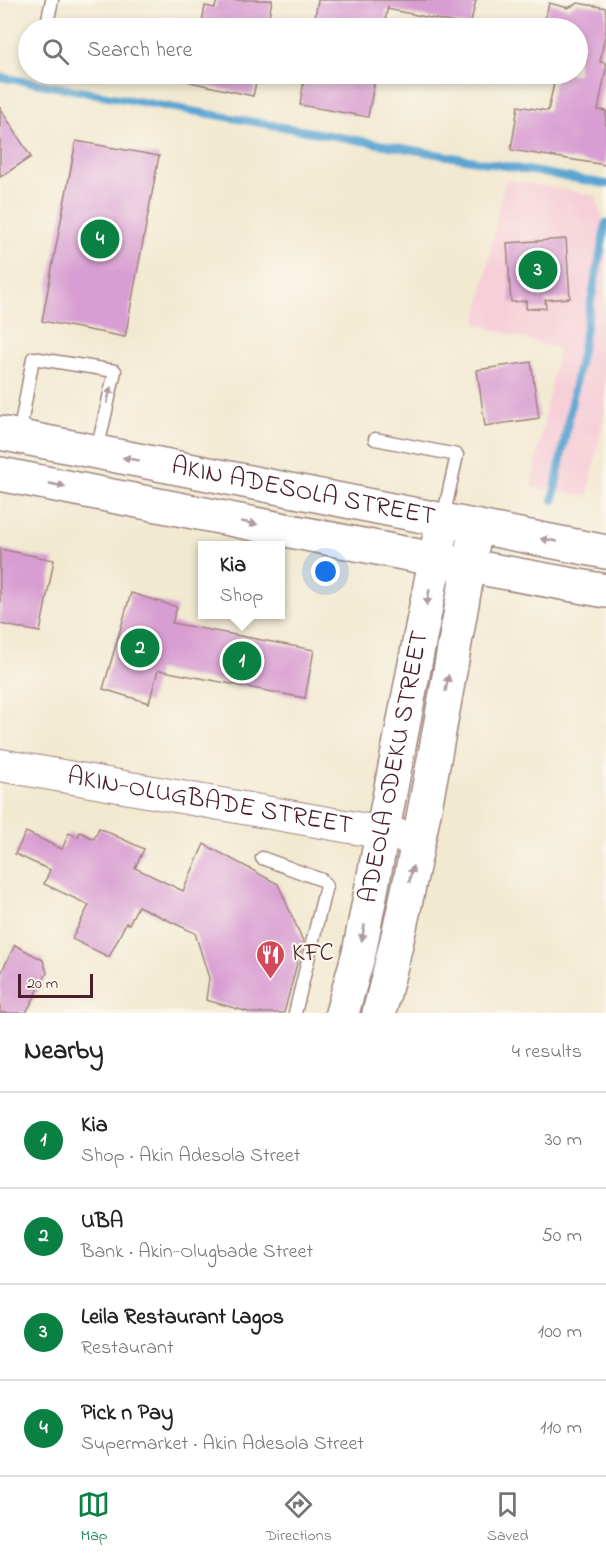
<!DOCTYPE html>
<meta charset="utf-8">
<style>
:root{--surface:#fff;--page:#f6f6f6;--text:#222;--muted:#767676;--line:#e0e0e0;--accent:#0b8043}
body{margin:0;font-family:"Indie Flower",sans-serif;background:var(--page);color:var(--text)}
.scale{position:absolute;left:18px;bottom:15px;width:75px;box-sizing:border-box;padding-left:6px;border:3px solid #4a1f2b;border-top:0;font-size:16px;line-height:21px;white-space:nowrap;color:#4a1f2b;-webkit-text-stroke:4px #fbf7ec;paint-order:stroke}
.you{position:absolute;left:326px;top:572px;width:21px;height:21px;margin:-15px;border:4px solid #fff;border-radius:50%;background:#1a73e8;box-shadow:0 0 0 9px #1a73e833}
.badge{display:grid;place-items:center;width:39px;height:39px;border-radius:50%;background:var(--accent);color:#fff;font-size:20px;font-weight:700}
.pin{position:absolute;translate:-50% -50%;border:3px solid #fff;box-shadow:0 2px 6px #0006}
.popup{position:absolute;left:198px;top:541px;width:87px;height:78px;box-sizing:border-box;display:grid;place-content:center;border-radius:0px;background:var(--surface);filter:drop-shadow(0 2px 4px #0005);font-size:20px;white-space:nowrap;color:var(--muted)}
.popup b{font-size:22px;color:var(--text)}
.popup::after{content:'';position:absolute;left:50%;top:100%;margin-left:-12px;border:12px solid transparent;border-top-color:var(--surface)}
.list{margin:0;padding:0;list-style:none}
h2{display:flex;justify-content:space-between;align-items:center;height:78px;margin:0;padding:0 24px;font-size:26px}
h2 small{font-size:20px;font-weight:400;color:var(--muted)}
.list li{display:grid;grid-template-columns:39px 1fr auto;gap:18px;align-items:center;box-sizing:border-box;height:96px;padding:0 24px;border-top:2px solid var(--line)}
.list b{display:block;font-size:22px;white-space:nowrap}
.list p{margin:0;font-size:20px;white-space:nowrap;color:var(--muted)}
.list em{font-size:20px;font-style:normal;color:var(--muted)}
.icon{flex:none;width:33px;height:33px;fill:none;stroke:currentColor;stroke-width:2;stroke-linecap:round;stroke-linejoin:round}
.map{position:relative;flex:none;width:606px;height:1013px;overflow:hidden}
.search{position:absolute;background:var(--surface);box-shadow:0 3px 9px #0003;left:18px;right:18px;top:18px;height:66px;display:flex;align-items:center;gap:15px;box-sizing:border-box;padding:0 21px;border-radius:33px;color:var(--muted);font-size:22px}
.sheet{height:462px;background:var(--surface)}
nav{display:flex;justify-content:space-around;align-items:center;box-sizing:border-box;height:84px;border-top:2px solid var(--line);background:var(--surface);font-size:16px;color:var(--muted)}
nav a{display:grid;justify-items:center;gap:3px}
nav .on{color:var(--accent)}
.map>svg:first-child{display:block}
.built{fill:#f6cfd8}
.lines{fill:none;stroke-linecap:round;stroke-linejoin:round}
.stream{stroke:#5aa4d1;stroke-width:8}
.building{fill:#d89dd2}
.service-casing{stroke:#9e847e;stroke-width:15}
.tertiary-casing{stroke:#9e847e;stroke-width:34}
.secondary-casing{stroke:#9e847e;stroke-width:36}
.primary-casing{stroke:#9e847e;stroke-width:36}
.service{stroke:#fff;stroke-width:12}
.tertiary{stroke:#fff;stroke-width:32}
.secondary{stroke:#fff;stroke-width:33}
.primary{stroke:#fff;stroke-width:33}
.oneway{fill:#ae9aa0}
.labels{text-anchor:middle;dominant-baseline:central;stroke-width:4.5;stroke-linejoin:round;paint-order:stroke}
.street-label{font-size:26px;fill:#4a1f2b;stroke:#fbf7ec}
.poi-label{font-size:26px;fill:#4a1f2b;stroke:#fbf7ec;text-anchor:start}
</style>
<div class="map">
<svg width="606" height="1013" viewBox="0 0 606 1013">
<rect width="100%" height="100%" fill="#fbf7ec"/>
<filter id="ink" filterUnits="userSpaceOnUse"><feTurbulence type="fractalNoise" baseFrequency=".0167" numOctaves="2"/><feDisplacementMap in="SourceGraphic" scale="12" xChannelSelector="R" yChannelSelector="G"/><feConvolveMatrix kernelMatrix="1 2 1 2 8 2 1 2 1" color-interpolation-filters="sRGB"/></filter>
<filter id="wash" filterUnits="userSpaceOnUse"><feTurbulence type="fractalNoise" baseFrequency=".008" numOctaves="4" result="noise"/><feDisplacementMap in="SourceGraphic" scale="24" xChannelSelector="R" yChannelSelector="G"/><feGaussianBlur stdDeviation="1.35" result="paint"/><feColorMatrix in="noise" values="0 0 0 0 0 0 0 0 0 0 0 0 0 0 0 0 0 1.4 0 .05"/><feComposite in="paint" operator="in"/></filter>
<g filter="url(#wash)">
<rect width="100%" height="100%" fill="#f2e9d1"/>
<!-- built -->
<path class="built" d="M505,179L596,196L606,235V404L588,496L531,487L558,349L476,324Z"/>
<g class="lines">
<!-- stream -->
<g class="stream">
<path d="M0,77L606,184"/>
<path d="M553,500L606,223"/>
</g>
</g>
<g id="blocks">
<!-- building -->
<g class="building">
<path d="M217,0H272L267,28H201L205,6L215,8Z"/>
<path d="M318,0H476L470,26L387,9L388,6L384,28H313Z"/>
<path d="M549,3L568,8L578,3L606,8V30L600,62L606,63V69L598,110L606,111V165L511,150L518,106L548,111L556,74H578V28H543Z"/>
<path d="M191,74H258L253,96L190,82Z"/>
<path d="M305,74H376L368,117L300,105Z"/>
<path d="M0,108L31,157L0,177Z"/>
<path d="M76,141L159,156L125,337L42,321Z"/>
<path d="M566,239L570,298L545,300L546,308L526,309V301L511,302L507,243Z"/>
<path d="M531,362L539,418L485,426L477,370Z"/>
<path d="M0,549L54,560L40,632L0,624Z"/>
<path d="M131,593L177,607L172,623L314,650L305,698L158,670L149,703L103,689Z"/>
<path d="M99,828L144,849L135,868L183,891L204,844L278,884L303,941L284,1013H252L206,1000L209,978L195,933L138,906L129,924L126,923L109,957L72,939L89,905L44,884L50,870L15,854L26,832L62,849L69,833L78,837L80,832L94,839Z"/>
<path d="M15,945L43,960L47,973L26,1013H0V975Z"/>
</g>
</g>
</g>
<g filter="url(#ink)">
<use href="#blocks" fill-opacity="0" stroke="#9e847e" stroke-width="1.5"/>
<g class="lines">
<defs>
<g id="service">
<path d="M46,28L52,0"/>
<path d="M19,436L33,358L115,371L97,451"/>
<path d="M375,439L457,455L443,518"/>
<path d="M262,858L322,880L326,886L295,1013"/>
</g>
<g id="tertiary">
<path id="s1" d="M0,765L418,839"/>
</g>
<g id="secondary">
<path id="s2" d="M342,1013L359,953L443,519"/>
<path d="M379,1013C421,853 446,689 476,526"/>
</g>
<g id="primary">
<path id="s3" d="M0,433L606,552"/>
<path d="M0,474L469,566L606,591"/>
</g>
</defs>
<!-- service casing -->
<use href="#service" class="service-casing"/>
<!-- tertiary casing -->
<use href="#tertiary" class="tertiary-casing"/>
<!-- secondary casing -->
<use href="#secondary" class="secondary-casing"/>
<!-- primary casing -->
<use href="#primary" class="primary-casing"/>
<!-- service -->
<use href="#service" class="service"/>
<!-- tertiary -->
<use href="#tertiary" class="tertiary"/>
<!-- secondary -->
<use href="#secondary" class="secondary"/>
<!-- primary -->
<use href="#primary" class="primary"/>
</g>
<!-- one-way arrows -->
<defs><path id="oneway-solid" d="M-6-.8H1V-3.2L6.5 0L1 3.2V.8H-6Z" transform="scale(1.5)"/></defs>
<g class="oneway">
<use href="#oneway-solid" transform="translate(109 395) rotate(-77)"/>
<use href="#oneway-solid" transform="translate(131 459) rotate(-169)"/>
<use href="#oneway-solid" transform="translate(57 485) rotate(11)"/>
<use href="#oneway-solid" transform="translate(249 523) rotate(11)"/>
<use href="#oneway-solid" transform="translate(549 540) rotate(-170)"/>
<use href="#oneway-solid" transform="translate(428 597) rotate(101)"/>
<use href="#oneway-solid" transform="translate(447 683) rotate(-80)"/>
<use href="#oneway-solid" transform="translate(411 874) rotate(-78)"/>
<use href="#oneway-solid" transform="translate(363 933) rotate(101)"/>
</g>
</g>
<!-- icons -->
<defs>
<symbol id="restaurant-pin" viewBox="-11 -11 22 30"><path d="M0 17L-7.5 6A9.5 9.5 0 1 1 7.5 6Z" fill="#d1495b" stroke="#fbf7ec"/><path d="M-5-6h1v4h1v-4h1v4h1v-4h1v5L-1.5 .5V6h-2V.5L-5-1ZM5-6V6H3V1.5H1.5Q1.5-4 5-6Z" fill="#fff"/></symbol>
</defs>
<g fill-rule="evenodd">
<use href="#restaurant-pin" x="254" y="938" width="33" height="45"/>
</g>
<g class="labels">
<!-- street labels -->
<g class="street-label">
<text stroke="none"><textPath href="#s3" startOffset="309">AKIN ADESOLA STREET</textPath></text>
<text stroke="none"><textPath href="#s2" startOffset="252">ADEOLA ODEKU STREET</textPath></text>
<text stroke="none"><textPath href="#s1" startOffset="213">AKIN-OLUGBADE STREET</textPath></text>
</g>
<!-- poi labels -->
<g class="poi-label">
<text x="292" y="954">KFC</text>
</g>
</g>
</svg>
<div class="scale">20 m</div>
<div class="you"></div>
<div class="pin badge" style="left:242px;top:661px">1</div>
<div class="popup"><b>Kia</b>Shop</div>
<div class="pin badge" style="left:140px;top:648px">2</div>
<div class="pin badge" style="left:538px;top:270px">3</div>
<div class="pin badge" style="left:100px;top:239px">4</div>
<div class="search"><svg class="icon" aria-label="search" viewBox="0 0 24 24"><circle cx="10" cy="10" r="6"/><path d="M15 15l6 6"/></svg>Search here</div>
</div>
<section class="sheet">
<h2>Nearby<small>4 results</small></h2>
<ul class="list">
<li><span class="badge">1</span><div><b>Kia</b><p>Shop · Akin Adesola Street</p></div><em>30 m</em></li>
<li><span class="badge">2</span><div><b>UBA</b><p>Bank · Akin-Olugbade Street</p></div><em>50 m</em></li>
<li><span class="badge">3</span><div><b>Leila Restaurant Lagos</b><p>Restaurant</p></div><em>100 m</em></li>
<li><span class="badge">4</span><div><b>Pick n Pay</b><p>Supermarket · Akin Adesola Street</p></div><em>110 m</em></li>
</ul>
</section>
<nav>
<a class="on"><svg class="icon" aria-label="map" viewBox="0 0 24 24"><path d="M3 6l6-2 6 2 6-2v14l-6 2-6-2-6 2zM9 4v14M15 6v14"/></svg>Map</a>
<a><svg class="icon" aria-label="directions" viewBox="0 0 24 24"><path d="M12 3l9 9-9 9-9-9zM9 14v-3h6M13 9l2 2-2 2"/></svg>Directions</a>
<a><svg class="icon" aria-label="saved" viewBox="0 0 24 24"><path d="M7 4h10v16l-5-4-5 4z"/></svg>Saved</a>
</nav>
